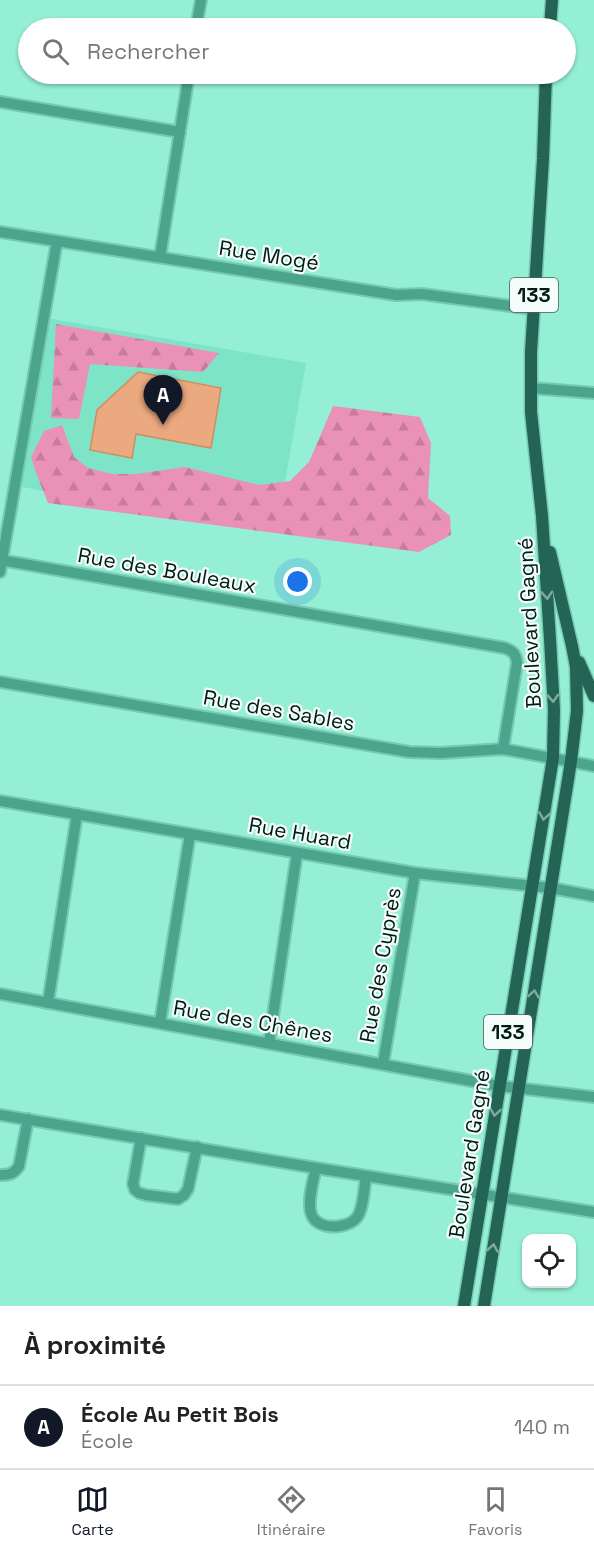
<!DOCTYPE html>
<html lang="fr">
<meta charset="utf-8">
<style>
:root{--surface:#fff;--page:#f6f6f6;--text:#222;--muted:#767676;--line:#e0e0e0;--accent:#111827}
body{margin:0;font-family:"Space Grotesk",sans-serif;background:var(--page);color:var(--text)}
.controls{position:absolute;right:18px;bottom:18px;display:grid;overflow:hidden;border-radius:12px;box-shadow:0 2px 4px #0004}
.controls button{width:54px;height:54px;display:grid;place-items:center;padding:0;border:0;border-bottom:2px solid var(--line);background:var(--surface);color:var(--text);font:30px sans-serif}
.you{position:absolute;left:298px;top:582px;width:21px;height:21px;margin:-15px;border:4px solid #fff;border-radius:50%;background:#1a73e8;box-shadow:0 0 0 9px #1a73e833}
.badge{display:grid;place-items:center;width:39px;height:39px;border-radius:50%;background:var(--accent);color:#fff;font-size:20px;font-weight:700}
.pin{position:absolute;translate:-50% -50px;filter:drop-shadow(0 2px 3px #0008)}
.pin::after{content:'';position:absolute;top:32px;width:21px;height:18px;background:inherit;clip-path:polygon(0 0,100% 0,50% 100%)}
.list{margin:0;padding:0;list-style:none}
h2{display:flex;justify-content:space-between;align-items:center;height:78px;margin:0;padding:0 24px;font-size:26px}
h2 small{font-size:20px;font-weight:400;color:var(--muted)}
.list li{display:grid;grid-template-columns:39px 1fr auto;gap:18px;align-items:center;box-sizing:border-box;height:84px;padding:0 24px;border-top:2px solid var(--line)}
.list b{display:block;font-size:22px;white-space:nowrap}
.list p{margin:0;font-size:20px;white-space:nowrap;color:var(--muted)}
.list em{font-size:20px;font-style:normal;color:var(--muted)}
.icon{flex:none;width:33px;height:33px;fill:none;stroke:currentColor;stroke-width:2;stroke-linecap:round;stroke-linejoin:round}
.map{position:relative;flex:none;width:594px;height:1306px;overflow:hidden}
.search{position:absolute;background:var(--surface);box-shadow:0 2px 4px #0004;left:18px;right:18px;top:18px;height:66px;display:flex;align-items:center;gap:15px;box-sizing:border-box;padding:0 21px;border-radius:33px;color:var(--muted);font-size:22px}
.sheet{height:162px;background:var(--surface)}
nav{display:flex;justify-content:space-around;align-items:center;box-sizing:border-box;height:84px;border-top:2px solid var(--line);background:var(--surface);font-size:16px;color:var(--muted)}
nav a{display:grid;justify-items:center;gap:3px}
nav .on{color:var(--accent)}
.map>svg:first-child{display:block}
.built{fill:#7ee4c6}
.forest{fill:url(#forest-firs)}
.building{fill:#eba97f;stroke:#ce8e65;stroke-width:1.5}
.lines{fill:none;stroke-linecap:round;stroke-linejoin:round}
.minor-casing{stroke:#79c9b1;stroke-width:14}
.major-casing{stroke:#79c9b1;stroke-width:15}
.minor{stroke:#4aa58c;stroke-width:10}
.major{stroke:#236454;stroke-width:12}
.oneway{stroke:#82a99f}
.labels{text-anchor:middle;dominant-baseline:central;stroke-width:4.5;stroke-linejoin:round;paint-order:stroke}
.shield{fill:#f5fdfa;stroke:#4a6059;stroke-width:1.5}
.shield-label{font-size:20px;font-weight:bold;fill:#001c14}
.street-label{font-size:21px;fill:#001c14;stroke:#f5fdfa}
</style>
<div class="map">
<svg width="594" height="1306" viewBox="0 0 594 1306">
<defs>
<pattern id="forest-firs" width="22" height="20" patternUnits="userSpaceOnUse" patternTransform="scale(1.5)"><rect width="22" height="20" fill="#ea91b7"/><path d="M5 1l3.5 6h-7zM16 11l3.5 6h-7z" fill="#c77c9c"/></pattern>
</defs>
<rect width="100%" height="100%" fill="#94efd4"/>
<!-- built -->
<path class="built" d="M47,318L306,363L276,532L22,487Z"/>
<!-- forest -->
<g class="forest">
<path d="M56,324L219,353L203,372L90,364L79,419L51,418Z"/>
<path d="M333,406L420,417L431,443L428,498L450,516L451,535L419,552L48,503L35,470L31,457L44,431L62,425L74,457L88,468L112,474H136L185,467L259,485L290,481L309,462Z"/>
</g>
<!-- building -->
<path class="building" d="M138,372L221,388L211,448L136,434L132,458L90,450L97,410Z"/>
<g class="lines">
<defs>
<g id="minor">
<path d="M196,28L201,0"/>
<path d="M0,102L180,132"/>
<path d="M0,232L396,295L422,294L533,309"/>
<path d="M160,257L189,74"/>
<path d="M531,388L594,393"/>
<path d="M0,560L505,648C513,651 516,654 517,663L503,749"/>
<path d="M0,572L57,241"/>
<path d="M0,682L409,752L441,753L503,749L594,766"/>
<path d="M0,801L415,873L551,888L594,896"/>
<path d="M0,994L499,1086L594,1097"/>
<path d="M48,1003L77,814"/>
<path d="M160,1023L190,834"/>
<path d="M269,1043L297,853"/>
<path d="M383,1064L415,873"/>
<path d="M0,1115L316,1168L594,1212"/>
<path d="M141,1138L133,1184L135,1190L139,1193L146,1195L178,1199L184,1195L188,1189L197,1147"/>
<path d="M316,1168C313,1181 305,1209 314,1219C324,1231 353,1228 359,1214C364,1203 364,1188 366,1177"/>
<path d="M0,1175C9,1175 14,1174 19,1166L28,1119"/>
</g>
<g id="major">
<path d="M550,28L552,0"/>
<path d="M579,662L594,696"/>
<path d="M464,1306L553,758L554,710L550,639L542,516L531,412V352L543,159L546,74"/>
<path d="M484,1306L571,761L577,711L576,667L572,646L550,552"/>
</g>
</defs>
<!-- minor casing -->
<use href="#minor" class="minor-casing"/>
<!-- major casing -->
<use href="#major" class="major-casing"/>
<!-- minor -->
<use href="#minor" class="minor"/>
<!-- major -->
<use href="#major" class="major"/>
</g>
<!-- one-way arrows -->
<defs><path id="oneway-chevron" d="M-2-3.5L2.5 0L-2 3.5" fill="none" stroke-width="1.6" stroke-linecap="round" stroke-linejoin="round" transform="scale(1.5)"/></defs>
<g class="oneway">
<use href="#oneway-chevron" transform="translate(547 595) rotate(86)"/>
<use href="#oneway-chevron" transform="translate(553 698) rotate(86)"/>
<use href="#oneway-chevron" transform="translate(544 816) rotate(99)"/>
<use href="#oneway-chevron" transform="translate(534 994) rotate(-81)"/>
<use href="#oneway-chevron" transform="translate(495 1112) rotate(99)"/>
<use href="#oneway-chevron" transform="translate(493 1248) rotate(-81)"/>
</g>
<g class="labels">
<!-- shield labels -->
<g class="shield">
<rect x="510" y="278" width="48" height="34" rx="4.5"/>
<rect x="484" y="1015" width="48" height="34" rx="4.5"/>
</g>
<g class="shield-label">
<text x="534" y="295">133</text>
<text x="508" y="1032">133</text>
</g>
<!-- street labels -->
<g class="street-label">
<text transform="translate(269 255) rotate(9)">Rue Mogé</text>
<text transform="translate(167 570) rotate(10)">Rue des Bouleaux</text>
<text transform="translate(529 623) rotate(-93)">Boulevard Gagné</text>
<text transform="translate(279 710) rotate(10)">Rue des Sables</text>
<text transform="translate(300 833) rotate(10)">Rue Huard</text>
<text transform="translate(380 965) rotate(-80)">Rue des Cyprès</text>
<text transform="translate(253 1021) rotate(10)">Rue des Chênes</text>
<text transform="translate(469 1154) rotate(-81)">Boulevard Gagné</text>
</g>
</g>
</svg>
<div class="controls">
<button><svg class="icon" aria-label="locate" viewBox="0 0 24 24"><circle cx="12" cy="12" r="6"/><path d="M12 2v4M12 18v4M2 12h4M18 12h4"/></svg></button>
</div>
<div class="you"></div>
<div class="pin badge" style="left:163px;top:425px">A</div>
<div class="search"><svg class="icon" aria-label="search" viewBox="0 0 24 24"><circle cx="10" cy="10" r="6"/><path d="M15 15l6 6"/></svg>Rechercher</div>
</div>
<section class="sheet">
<h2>À proximité<small></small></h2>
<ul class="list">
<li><span class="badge">A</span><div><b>École Au Petit Bois</b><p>École</p></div><em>140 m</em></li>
</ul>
</section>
<nav>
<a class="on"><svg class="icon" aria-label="map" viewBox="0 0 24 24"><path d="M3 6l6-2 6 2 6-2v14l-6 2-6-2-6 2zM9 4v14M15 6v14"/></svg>Carte</a>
<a><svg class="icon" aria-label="directions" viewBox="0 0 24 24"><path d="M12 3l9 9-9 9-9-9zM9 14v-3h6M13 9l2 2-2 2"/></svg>Itinéraire</a>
<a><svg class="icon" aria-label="saved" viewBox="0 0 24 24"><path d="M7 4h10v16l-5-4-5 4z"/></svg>Favoris</a>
</nav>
